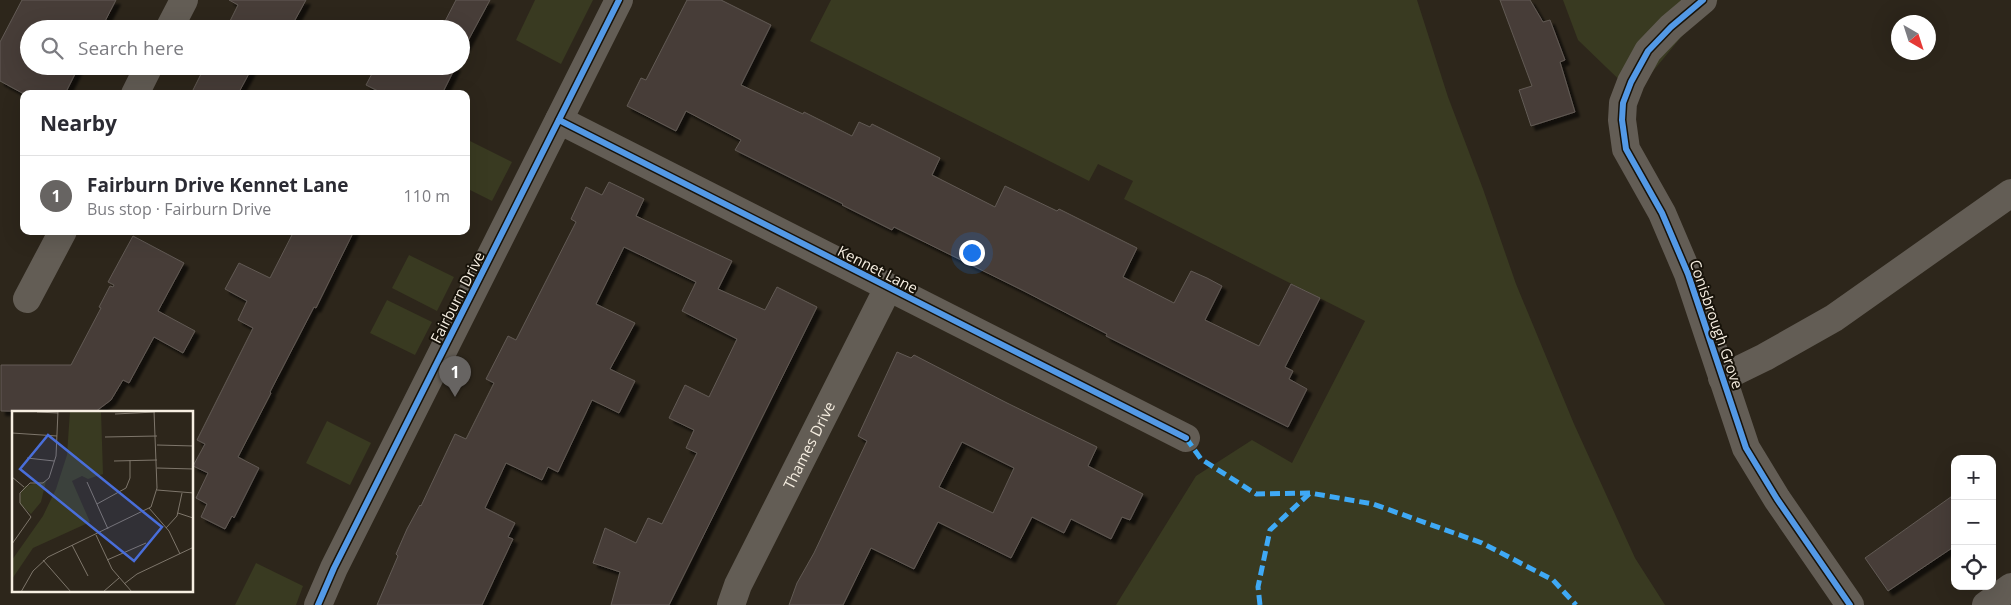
<!DOCTYPE html>
<meta charset="utf-8">
<style>
:root{--surface:#fff;--page:#f2f2f3;--text:#2b2b33;--muted:#7c7c81;--line:#e1e1e2;--accent:#676462}
body{margin:0;font-family:"Open Sans",sans-serif;background:var(--page);color:var(--text)}
.controls{position:absolute;right:15px;bottom:15px;display:grid;overflow:hidden;border-radius:10px;box-shadow:0 5px 20px #0002}
.controls button{width:45px;height:45px;display:grid;place-items:center;padding:0;border:0;border-bottom:1px solid var(--line);background:var(--surface);color:var(--text);font:25px sans-serif}
.compass{position:absolute;left:1891px;top:15px;width:45px;height:45px;border-radius:50%;background:var(--surface);box-shadow:0 5px 20px #0002;rotate:141deg}
.you{position:absolute;left:971px;top:252px;width:18px;height:18px;margin:-12px;border:4px solid #fff;border-radius:50%;background:#1a73e8;box-shadow:0 0 0 8px #1a73e833}
.badge{display:grid;place-items:center;width:32px;height:32px;border-radius:50%;background:var(--accent);color:#fff;font-size:16px;font-weight:700}
.pin{position:absolute;translate:-50% -41px;filter:drop-shadow(0 1px 2px #0008)}
.pin::after{content:'';position:absolute;top:26px;width:18px;height:15px;background:inherit;clip-path:polygon(0 0,100% 0,50% 100%)}
.list{margin:0;padding:0;list-style:none}
h2{display:flex;justify-content:space-between;align-items:center;height:65px;margin:0;padding:0 20px;font-size:21px}
h2 small{font-size:16px;font-weight:400;color:var(--muted)}
.list li{display:grid;grid-template-columns:32px 1fr auto;gap:15px;align-items:center;box-sizing:border-box;height:80px;padding:0 20px;border-top:1px solid var(--line)}
.list b{display:block;font-size:19px;white-space:nowrap}
.list p{margin:0;font-size:16px;white-space:nowrap;color:var(--muted)}
.list em{font-size:16px;font-style:normal;color:var(--muted)}
.icon{flex:none;width:28px;height:28px;fill:none;stroke:currentColor;stroke-width:2;stroke-linecap:round;stroke-linejoin:round}
.map{position:relative;flex:none;width:2011px;height:605px;overflow:hidden}
.search{position:absolute;background:var(--surface);box-shadow:0 5px 20px #0002;left:20px;top:20px;width:450px;height:55px;display:flex;align-items:center;gap:12px;box-sizing:border-box;padding:0 18px;border-radius:28px;color:var(--muted);font-size:19px}
.panel{position:absolute;background:var(--surface);box-shadow:0 5px 20px #0002;left:20px;top:90px;width:450px;height:145px;border-radius:10px}
.map>svg:first-child{display:block}
.green{fill:#393a21}
.building{fill:#473e39;stroke:#625a54;fill-rule:evenodd;filter:url(#shadow)}
.lines{fill:none;stroke-linecap:round;stroke-linejoin:round}
.minor{stroke:#635d55;stroke-width:28}
.quiet{stroke:#3fa9f5;stroke-width:5;stroke-dasharray:10 5;stroke-linecap:butt}
.cycleway-casing{stroke:#171209;stroke-width:9}
.cycleway{stroke:#5399e6;stroke-width:6}
.labels{text-anchor:middle;dominant-baseline:central;stroke-width:4;stroke-linejoin:round;paint-order:stroke}
.street-label{font-size:15px;fill:#f7efe2;stroke:#171209}
.inset-road{fill:none;stroke:#7e766b;stroke-width:1}
.view{fill:#496eda;fill-opacity:0.15;stroke:#496eda;stroke-width:2.5}
.inset-edge{fill:none;stroke:#f7efe2;stroke-width:2.5}
</style>
<div class="map">
<svg width="2011" height="605" viewBox="0 0 2011 605">
<defs>
<filter id="shadow"><feDropShadow dx="4.5" dy="4.5" stdDeviation="1" flood-color="#0009"/></filter>
</defs>
<rect width="100%" height="100%" fill="#2d261b"/>
<!-- green -->
<g class="green">
<path d="M535,0H593L561,64L516,40Z"/>
<path d="M831,0H1417L1448,97L1483,189L1516,284L1574,424L1635,558L1665,605H1116L1196,476L1252,440L1292,463L1365,321L1124,199L1133,181L1098,164L1089,181L810,41Z"/>
<path d="M1563,0H1718L1692,24L1634,94L1578,40Z"/>
<path d="M466,139L512,162L492,201L466,188Z"/>
<path d="M409,255L454,277L437,311L392,288Z"/>
<path d="M387,300L432,322L415,355L370,333Z"/>
<path d="M327,421L371,443L350,485L306,463Z"/>
<path d="M256,563L303,586L296,605H235Z"/>
</g>
<!-- building -->
<g class="building">
<path d="M22,0H116L101,29H29V66H79L65,94H24L0,81V42Z"/>
<path d="M229,0H306L290,29H284L276,25L274,29H226L238,5Z"/>
<path d="M456,0H490L463,50L461,49V29H441Z"/>
<path d="M687,0H721L771,25L741,85L803,114L804,112L852,136L859,122L870,127L872,124L940,158L932,175L995,207L1005,186L1057,211L1059,209L1137,248L1123,277L1174,303L1191,271L1207,278L1222,286L1205,320L1259,346L1291,284L1320,298L1285,367L1293,371L1289,379L1307,389L1288,427L1106,336L1107,334L1022,290L894,227L892,230L842,205L843,204L735,150L741,140L686,111L676,131L627,106L641,78L646,80Z"/>
<path d="M1500,0H1530L1543,22L1550,20L1565,60L1560,62L1575,112L1531,126L1519,90L1532,86Z"/>
<path d="M205,66H253L238,94H191Z"/>
<path d="M376,66H456L442,94H384L366,85Z"/>
<path d="M609,182L644,199L636,216L732,261L718,289L765,310L777,287L817,307L669,605H611L620,572L593,563L605,528L636,543L648,518L662,524L697,453L686,448L694,430L669,418L685,385L709,397L737,339L682,311L696,282L624,247L596,304L635,323L610,369L635,381L619,413L592,400L558,472L548,467L542,480L506,463L485,508L515,523L508,537L513,539L482,605H377L398,556L396,554L407,529L420,505L421,506L455,434L466,439L494,383L486,379L508,336L516,340L576,222L571,219L586,187L602,195Z"/>
<path d="M294,231H354L316,308L314,307L270,392L271,393L238,457L259,468L234,518L232,516L225,529L201,517L207,504L196,498L208,473L193,466L205,444L197,440L253,328L238,320L247,301L225,289L239,263L270,278Z"/>
<path d="M133,236L184,263L158,311L195,331L183,353L154,337L129,383L123,380L111,400L95,412L1,411V365H71L101,308L99,307L110,286L113,287L114,285L108,282Z"/>
<path d="M897,352L911,358L914,355L1007,403L1097,447L1088,466L1143,494L1130,520L1122,517L1111,539L1071,519L1064,533L1032,517L1011,558L938,522L914,569L871,548L843,605H789L797,583L814,553L867,441L858,436ZM962,442L1014,468L993,513L939,487Z"/>
<path d="M1955,494V546L1888,591L1865,558Z"/>
</g>
<g class="lines">
<!-- minor -->
<g class="minor">
<path d="M1703,0L1671,27L1648,51L1631,82L1623,103L1622,120L1626,149L1662,213L1688,274L1746,448L1777,499L1850,605"/>
<path d="M169,29L184,0"/>
<path d="M135,94L149,66"/>
<path d="M559,120L1186,438"/>
<path d="M27,299L63,231"/>
<path d="M1722,378L1765,357L1834,318L2011,193"/>
<path d="M318,605L334,568L619,0"/>
<path id="s1" d="M731,605L738,585L888,288"/>
<path d="M1986,605L2011,587"/>
</g>
<!-- quiet -->
<g class="quiet">
<path d="M1186,438L1201,459L1256,494L1310,493L1373,504L1482,543L1553,580L1576,605"/>
<path d="M1260,605L1258,587L1270,530L1310,493"/>
</g>
<defs>
<g id="cycleway">
<path d="M1703,0L1671,27L1648,51L1631,82L1623,103L1622,120L1626,149L1662,213L1688,274L1746,448L1777,499L1850,605"/>
<path d="M559,120L1186,438"/>
<path d="M318,605L334,568L619,0"/>
</g>
</defs>
<!-- cycleway casing -->
<use href="#cycleway" class="cycleway-casing"/>
<!-- cycleway -->
<use href="#cycleway" class="cycleway"/>
</g>
<g class="labels">
<!-- street labels -->
<g class="street-label">
<text transform="translate(878 269) rotate(27)">Kennet Lane</text>
<text transform="translate(457 297) rotate(-63)">Fairburn Drive</text>
<text transform="translate(1717 324) rotate(71)">Conisbrough Grove</text>
<text stroke="none"><textPath href="#s1" startOffset="178">Thames Drive</textPath></text>
</g>
</g>
<!-- overview -->
<g transform="translate(12 411)">
<rect width="181" height="181" fill="#2d261b"/>
<path d="M58,0H89L91,63L76,68L70,65L60,70L78,111L21,137L0,168V149L31,105L44,78L55,44ZM34,70L29,91L19,103L8,93L9,81L13,75Z" fill="#393a21"/>
<path class="inset-road" d="M25,1L46,2M103,3L143,1M0,22L45,25M93,26L145,25M145,34L182,35M15,47L42,50M102,50L145,49M145,57L182,58M0,66L12,76M75,71L96,118M145,79L182,82M85,93L114,77L118,67V49M137,97L157,120L168,143M166,102L181,107M154,117L165,105L170,82M84,124L100,158L120,181M0,133L19,106L8,92V82L18,72H31L37,67L44,45L46,0M60,134L76,165M31,149L59,181M95,149L134,132M112,173L125,163L182,136M9,181L21,160L36,146L139,96L145,77L142,0M91,181L107,167"/>
<path class="view" d="M36,24L150,116L122,150L8,58Z"/>
<rect width="181" height="181" class="inset-edge"/>
</g>
</svg>
<div class="controls">
<button>+</button>
<button>−</button>
<button><svg class="icon" aria-label="locate" viewBox="0 0 24 24"><circle cx="12" cy="12" r="6"/><path d="M12 2v4M12 18v4M2 12h4M18 12h4"/></svg></button>
</div>
<svg class="compass" viewBox="-18 -18 36 36"><path d="M0-13l5 13h-10z" fill="#e53935"/><path d="M0 13l5-13h-10z" fill="#7c7c81"/></svg>
<div class="you"></div>
<div class="pin badge" style="left:455px;top:397px">1</div>
<div class="search"><svg class="icon" aria-label="search" viewBox="0 0 24 24"><circle cx="10" cy="10" r="6"/><path d="M15 15l6 6"/></svg>Search here</div>
<section class="panel">
<h2>Nearby<small></small></h2>
<ul class="list">
<li><span class="badge">1</span><div><b>Fairburn Drive Kennet Lane</b><p>Bus stop · Fairburn Drive</p></div><em>110 m</em></li>
</ul>
</section>
</div>
